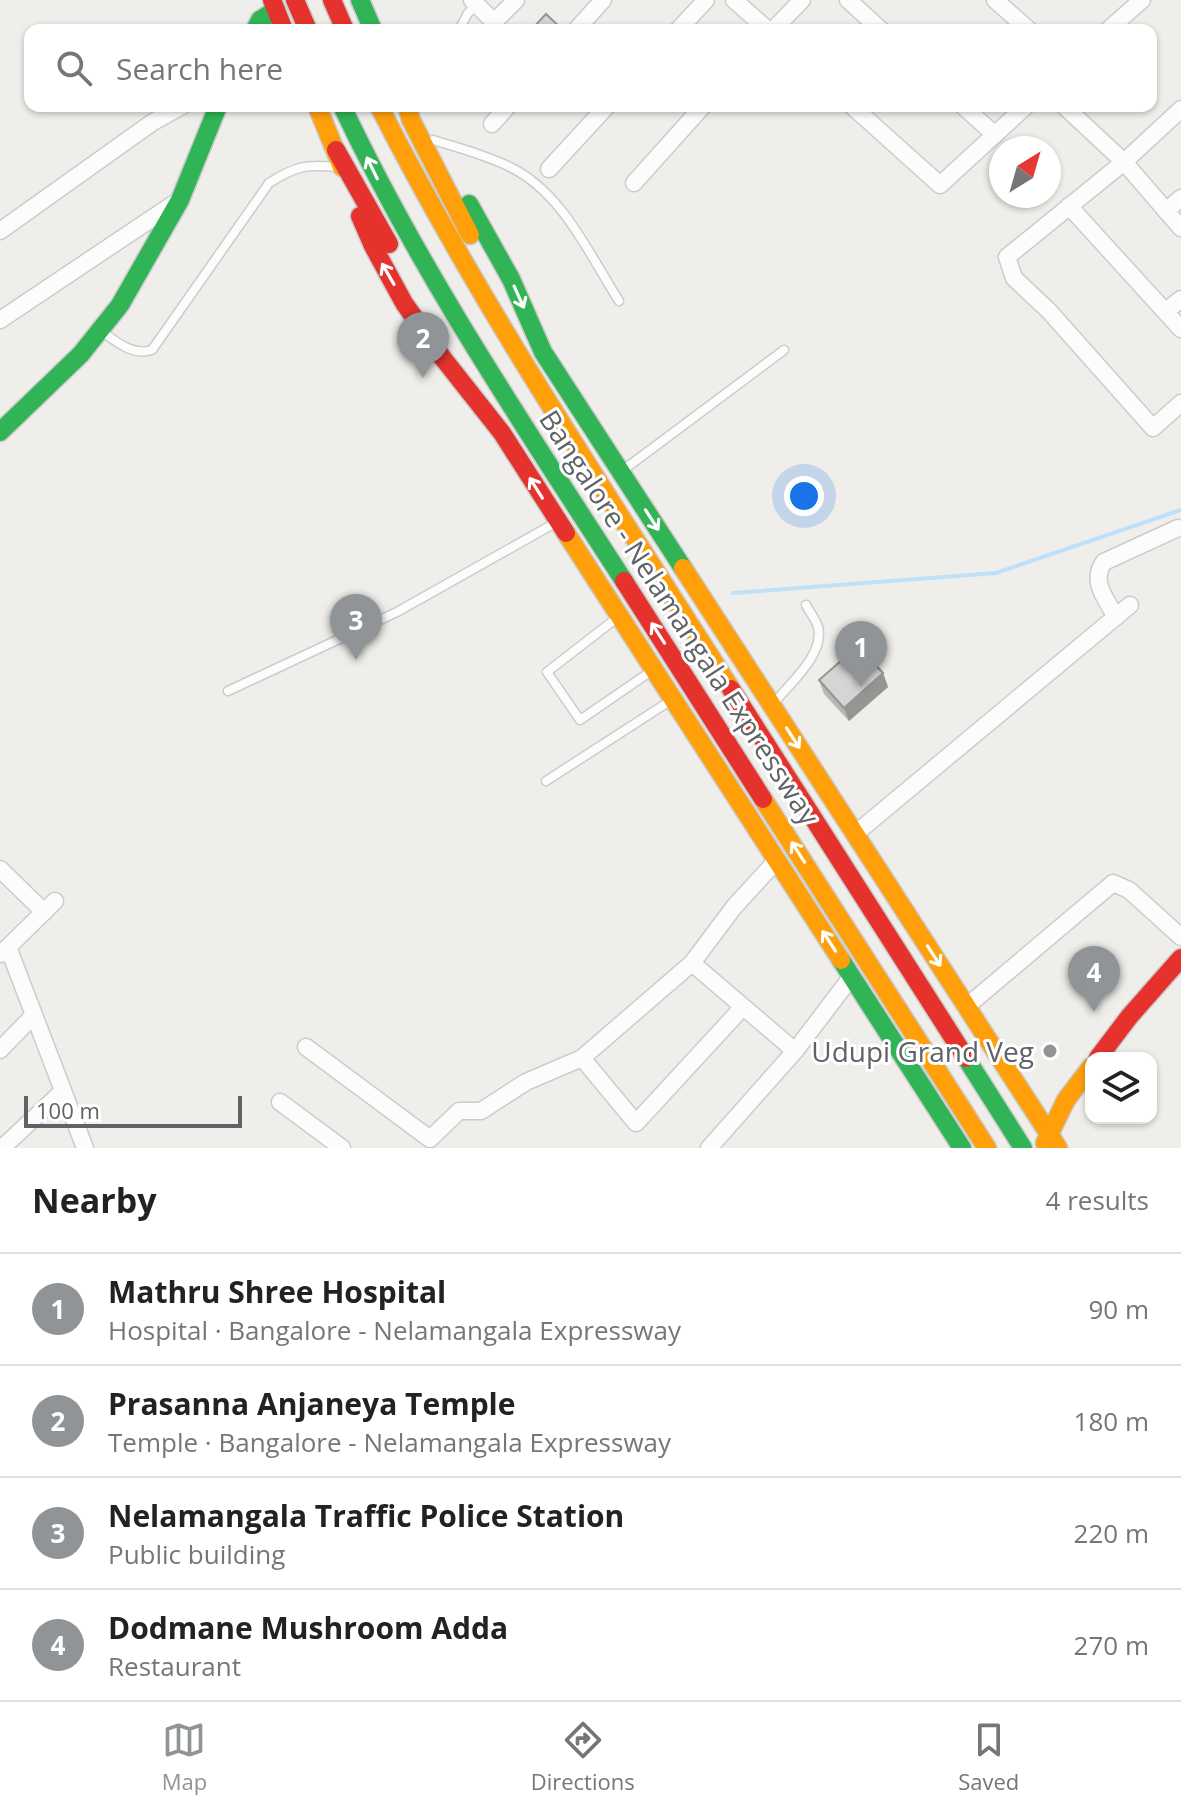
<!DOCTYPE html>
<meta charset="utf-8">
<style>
:root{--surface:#fff;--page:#f2f2f2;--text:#222;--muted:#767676;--line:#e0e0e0;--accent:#919496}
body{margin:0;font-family:"Open Sans",sans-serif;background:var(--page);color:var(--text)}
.controls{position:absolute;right:24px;bottom:24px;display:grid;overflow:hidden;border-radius:16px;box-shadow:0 2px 6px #0004}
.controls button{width:72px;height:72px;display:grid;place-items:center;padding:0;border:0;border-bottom:2px solid var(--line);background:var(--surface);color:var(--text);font:40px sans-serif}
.compass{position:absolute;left:989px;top:136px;width:72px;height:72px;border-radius:50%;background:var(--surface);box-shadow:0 2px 6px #0004;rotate:37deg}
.scale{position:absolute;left:24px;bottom:20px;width:218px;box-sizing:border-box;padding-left:8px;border:4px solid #5f6368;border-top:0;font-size:22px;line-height:28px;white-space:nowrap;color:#5f6368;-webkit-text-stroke:6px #fff;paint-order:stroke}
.you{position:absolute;left:804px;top:496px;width:28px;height:28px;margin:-20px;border:6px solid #fff;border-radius:50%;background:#1a73e8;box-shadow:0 0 0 12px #1a73e833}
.badge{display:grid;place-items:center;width:52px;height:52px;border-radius:50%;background:var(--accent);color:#fff;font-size:26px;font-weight:700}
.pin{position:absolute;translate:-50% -66px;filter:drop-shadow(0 2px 4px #0008)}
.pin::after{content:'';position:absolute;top:42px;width:28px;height:24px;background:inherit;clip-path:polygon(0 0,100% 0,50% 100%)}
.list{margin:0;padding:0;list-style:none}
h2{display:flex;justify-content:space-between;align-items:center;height:104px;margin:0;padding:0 32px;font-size:34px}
h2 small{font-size:26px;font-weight:400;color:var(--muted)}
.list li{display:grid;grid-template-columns:52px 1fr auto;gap:24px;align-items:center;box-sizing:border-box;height:112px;padding:0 32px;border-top:2px solid var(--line)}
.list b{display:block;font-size:30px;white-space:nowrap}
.list p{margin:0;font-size:26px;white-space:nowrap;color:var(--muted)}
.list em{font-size:26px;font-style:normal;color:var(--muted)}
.icon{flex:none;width:44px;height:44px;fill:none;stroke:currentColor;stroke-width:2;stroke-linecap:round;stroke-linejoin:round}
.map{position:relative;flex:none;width:1181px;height:1148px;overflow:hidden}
.search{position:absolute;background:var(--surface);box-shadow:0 2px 6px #0004;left:24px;right:24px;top:24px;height:88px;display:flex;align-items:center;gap:20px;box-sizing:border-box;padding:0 28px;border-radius:16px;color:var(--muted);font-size:30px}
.sheet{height:552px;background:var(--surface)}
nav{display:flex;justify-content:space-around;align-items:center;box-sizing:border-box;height:112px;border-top:2px solid var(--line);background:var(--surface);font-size:22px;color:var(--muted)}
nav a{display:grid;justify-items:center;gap:4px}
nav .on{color:var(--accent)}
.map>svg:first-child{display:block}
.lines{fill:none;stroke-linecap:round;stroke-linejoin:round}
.stream{stroke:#bfe0f9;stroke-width:4}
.lane-casing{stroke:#cbcccc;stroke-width:11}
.street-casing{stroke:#cbcccc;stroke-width:19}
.fast-casing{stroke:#cacacb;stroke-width:21}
.slow-casing{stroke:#cacacb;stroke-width:21}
.jam-casing{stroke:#cacacb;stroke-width:21}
.lane{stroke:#fdfcfc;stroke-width:8}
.street{stroke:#fdfcfc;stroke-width:16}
.fast{stroke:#30b455;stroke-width:18}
.slow{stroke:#ff9f0a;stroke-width:18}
.jam{stroke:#e5322d;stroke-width:18}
.wall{fill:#b8b7b5}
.shaded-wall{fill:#969594}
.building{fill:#d6d5d3;stroke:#969594;stroke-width:2}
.oneway{stroke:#fff}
.poi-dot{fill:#919496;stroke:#fff;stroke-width:3}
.labels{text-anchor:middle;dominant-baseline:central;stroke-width:6;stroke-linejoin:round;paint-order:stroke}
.street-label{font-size:28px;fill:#5f6368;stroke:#fff}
.poi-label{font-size:28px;fill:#5f6368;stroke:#fff;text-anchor:end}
</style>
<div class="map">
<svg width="1181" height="1148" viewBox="0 0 1181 1148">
<rect width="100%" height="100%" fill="#efeeea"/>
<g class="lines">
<!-- stream -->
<path class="stream" d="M733,593L996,573L1181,510"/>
<defs>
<g id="lane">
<path d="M459,30L468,13L477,5"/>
<path d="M433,140C459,148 486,155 510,167C562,192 589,254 619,301"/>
<path d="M101,331C117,342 132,356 152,350L269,183C296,166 306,164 337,167"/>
<path d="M622,471L784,350"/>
<path d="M618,617L547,672L580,720L650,672"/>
<path d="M228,691L397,612L557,522"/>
<path d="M775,702C790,683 825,654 818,627C816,620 809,611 806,605"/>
<path d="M546,781L670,701"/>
</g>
<g id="street">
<path d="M472,0L494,22L516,0"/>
<path d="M734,0L768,30"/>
<path d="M848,0L881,30"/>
<path d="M995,0L1029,30"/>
<path d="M576,30L603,0"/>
<path d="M678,30L706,0"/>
<path d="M773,30L802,0"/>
<path d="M1108,30L1142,0"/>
<path d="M852,106L940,185L1026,106"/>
<path d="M963,106L995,135"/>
<path d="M1064,106L1124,162L1181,228"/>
<path d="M1181,109L1124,162L1007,257L1014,278L1049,311L1153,428L1181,403"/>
<path d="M492,124L508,106"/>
<path d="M549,169L607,106"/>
<path d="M634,183L703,106"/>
<path d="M1069,206L1181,329"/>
<path d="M1166,211L1181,198"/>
<path d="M0,231L153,122L182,106"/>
<path d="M1166,311L1181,299"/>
<path d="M0,320L175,203"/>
<path d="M1116,617C1106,599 1090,581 1104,562L1178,528"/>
<path d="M855,834L1130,605"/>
<path d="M0,869L44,912"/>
<path d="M8,947L85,1148"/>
<path d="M1,954L55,901"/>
<path d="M692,963L795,1051"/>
<path d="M966,1007L1113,883L1129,890L1181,937"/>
<path d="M306,1047L430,1139L459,1111H481L526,1082L582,1058L692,963L734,907L777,860"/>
<path d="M0,1050L33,1016"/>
<path d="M582,1058L636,1123L742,1008"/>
<path d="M280,1102L342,1148"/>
<path d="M2,1148L63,1091"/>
<path d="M709,1148L795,1051L852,976"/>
</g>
<g id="fast">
<path d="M360,0L373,30"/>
<path d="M255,30L260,20L276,10"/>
<path d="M342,106C421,273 524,426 624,581"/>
<path d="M469,204L511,279L543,352L683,568"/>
<path d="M0,432L81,354L120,305L180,200L218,106"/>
<path d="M841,960L962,1148"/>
<path d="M966,1058L1023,1148"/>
</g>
<g id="slow">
<path d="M317,106L342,167"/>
<path d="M379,106C482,309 609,497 731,689"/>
<path d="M407,106L411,120L470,235"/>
<path d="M566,533L841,960"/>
<path d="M683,568L1058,1148"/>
<path d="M763,799L987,1148"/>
<path d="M1045,1143L1066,1100L1091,1067"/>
</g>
<g id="jam">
<path d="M272,0L284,30"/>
<path d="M295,0L308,30"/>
<path d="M332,0L345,30"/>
<path d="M336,150L389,244"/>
<path d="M360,216L373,246L404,303L442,357L502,433L566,533"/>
<path d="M624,581L763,799"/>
<path d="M731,689L966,1058"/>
<path d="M1098,1058L1129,1017L1181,958"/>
</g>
</defs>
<!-- lane casing -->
<use href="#lane" class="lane-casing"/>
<!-- street casing -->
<use href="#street" class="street-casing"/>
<!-- fast casing -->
<use href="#fast" class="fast-casing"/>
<!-- slow casing -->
<use href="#slow" class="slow-casing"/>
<!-- jam casing -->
<use href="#jam" class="jam-casing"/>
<!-- lane -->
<use href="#lane" class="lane"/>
<!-- street -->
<use href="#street" class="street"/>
<!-- fast -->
<use href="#fast" class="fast"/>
<!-- slow -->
<use href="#slow" class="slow"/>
<!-- jam -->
<use href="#jam" class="jam"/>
</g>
<!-- wall -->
<path class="wall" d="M883,673L888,687L849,721L824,694L819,680Z"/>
<!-- shaded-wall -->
<path class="shaded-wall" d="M883,673L888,687L849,721L844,708Z"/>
<!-- building -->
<g class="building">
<path d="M546,14L563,30H531Z"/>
<path d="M858,646L883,673L844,708L819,680Z"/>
</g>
<!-- one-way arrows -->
<defs><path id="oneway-shaft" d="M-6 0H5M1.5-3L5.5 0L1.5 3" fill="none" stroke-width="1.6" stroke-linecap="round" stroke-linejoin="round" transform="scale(2)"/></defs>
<g class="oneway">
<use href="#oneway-shaft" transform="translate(372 168) rotate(-116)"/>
<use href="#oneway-shaft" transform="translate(388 274) rotate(-120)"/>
<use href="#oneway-shaft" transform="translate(519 297) rotate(66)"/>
<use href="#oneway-shaft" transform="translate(536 488) rotate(-122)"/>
<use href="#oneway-shaft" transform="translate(652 520) rotate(57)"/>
<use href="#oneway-shaft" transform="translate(658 633) rotate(-123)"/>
<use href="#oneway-shaft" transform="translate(793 738) rotate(57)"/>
<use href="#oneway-shaft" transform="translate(798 852) rotate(-123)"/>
<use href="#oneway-shaft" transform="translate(829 941) rotate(-123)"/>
<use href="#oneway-shaft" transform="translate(934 956) rotate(57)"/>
</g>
<!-- markers -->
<circle class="poi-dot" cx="1050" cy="1051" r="8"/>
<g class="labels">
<!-- street labels -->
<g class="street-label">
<text transform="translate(680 617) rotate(57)">Bangalore - Nelamangala Expressway</text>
</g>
<!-- poi labels -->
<g class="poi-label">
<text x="1034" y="1051">Udupi Grand Veg</text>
</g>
</g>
</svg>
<div class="controls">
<button><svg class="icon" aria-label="layers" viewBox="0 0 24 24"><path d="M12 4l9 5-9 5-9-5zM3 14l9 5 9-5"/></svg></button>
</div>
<svg class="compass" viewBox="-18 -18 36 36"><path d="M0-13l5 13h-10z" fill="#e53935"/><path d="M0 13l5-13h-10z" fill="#767676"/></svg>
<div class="scale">100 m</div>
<div class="you"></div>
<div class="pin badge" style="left:861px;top:687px">1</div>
<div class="pin badge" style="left:423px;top:378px">2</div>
<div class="pin badge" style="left:356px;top:660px">3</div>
<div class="pin badge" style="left:1094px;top:1012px">4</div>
<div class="search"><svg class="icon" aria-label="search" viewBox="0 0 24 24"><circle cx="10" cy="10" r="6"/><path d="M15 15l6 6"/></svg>Search here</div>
</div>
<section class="sheet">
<h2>Nearby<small>4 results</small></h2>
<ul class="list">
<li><span class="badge">1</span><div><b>Mathru Shree Hospital</b><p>Hospital · Bangalore - Nelamangala Expressway</p></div><em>90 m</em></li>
<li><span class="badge">2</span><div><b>Prasanna Anjaneya Temple</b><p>Temple · Bangalore - Nelamangala Expressway</p></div><em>180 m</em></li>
<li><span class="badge">3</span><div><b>Nelamangala Traffic Police Station</b><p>Public building</p></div><em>220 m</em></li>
<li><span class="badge">4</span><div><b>Dodmane Mushroom Adda</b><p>Restaurant</p></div><em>270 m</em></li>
</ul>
</section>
<nav>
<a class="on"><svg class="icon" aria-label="map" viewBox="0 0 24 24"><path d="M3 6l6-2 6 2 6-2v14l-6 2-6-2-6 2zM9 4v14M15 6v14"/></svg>Map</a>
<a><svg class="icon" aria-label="directions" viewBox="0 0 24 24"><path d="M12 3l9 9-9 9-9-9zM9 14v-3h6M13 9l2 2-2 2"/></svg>Directions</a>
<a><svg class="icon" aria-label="saved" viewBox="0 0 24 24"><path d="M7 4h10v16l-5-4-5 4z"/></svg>Saved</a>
</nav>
